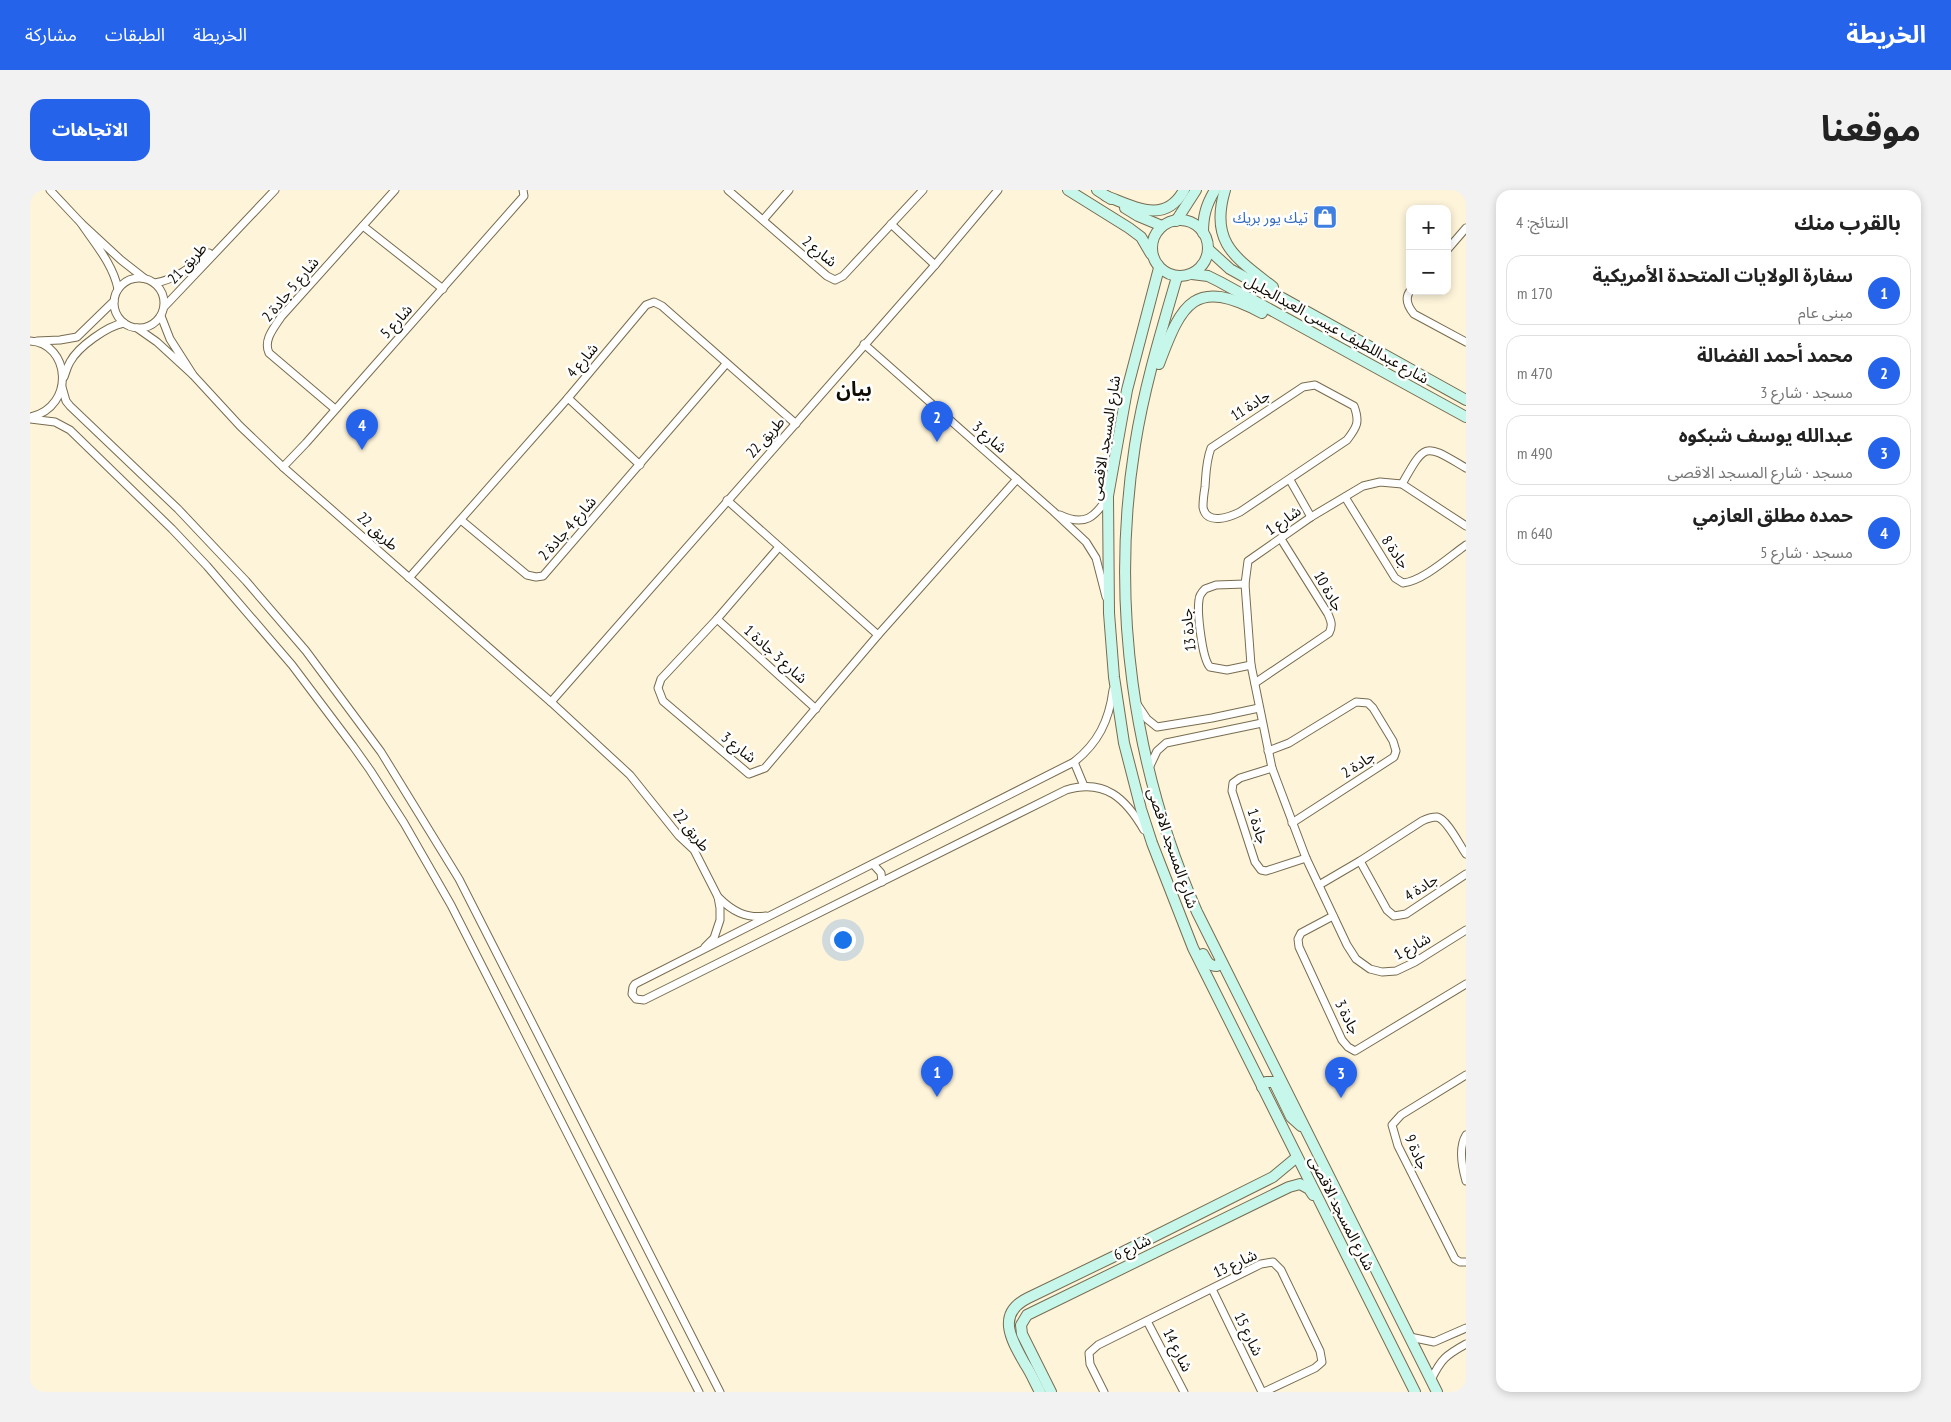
<!DOCTYPE html>
<html lang="ar">
<meta charset="utf-8">
<style>
:root{--surface:#fff;--page:#f2f2f2;--text:#222;--muted:#767676;--line:#e0e0e0;--accent:#2563eb}
body{margin:0;font-family:"PT Sans Narrow","Noto Sans Arabic",sans-serif;background:var(--page);color:var(--text);direction:rtl}
.controls{position:absolute;right:15px;top:15px;display:grid;overflow:hidden;border-radius:10px;box-shadow:0 2px 8px #0003}
.controls button{width:45px;height:45px;display:grid;place-items:center;padding:0;border:0;border-bottom:1px solid var(--line);background:var(--surface);color:var(--text);font:25px sans-serif}
.you{position:absolute;left:812px;top:749px;width:18px;height:18px;margin:-12px;border:4px solid #fff;border-radius:50%;background:#1a73e8;box-shadow:0 0 0 8px #1a73e833}
.badge{display:grid;place-items:center;width:32px;height:32px;border-radius:50%;background:var(--accent);color:#fff;font-size:16px;font-weight:700}
.pin{position:absolute;translate:-50% -41px;filter:drop-shadow(0 1px 2px #0008)}
.pin::after{content:'';position:absolute;top:26px;width:18px;height:15px;background:inherit;clip-path:polygon(0 0,100% 0,50% 100%)}
.list{margin:0;padding:0;list-style:none}
h2{display:flex;justify-content:space-between;align-items:center;height:65px;margin:0;padding:0 20px;font-size:21px}
h2 small{font-size:16px;font-weight:400;color:var(--muted)}
.list li{display:grid;grid-template-columns:32px 1fr auto;gap:15px;align-items:center;box-sizing:border-box;height:70px;margin:0 10px 10px;padding:0 10px;border:1px solid var(--line);border-radius:15px}
.list b{display:block;font-size:19px;white-space:nowrap}
.list p{margin:0;font-size:16px;white-space:nowrap;color:var(--muted)}
.list em{font-size:16px;font-style:normal;color:var(--muted)}
.map{position:relative;flex:none;width:1436px;height:1202px;overflow:hidden;direction:ltr;border-radius:15px}
header{display:flex;align-items:center;gap:30px;box-sizing:border-box;height:70px;padding:0 25px;background:var(--accent);color:#fff}
header strong{font-size:24px}
nav{display:flex;gap:28px;margin-inline-start:auto;font-size:18px}
.intro{display:flex;align-items:center;justify-content:space-between;box-sizing:border-box;height:120px;padding:0 30px}
h1{margin:0;font-size:35px}
.button{padding:12px 22px;border-radius:15px;background:var(--accent);color:#fff;font-size:18px;font-weight:700}
main{display:flex;gap:30px;padding:0 30px}
aside{flex:1;background:var(--surface);border-radius:15px;box-shadow:0 2px 8px #0003}
.map>svg:first-child{display:block}
.lines{fill:none;stroke-linecap:round;stroke-linejoin:round}
.street-casing{stroke:#776c4f;stroke-width:9}
.secondary-casing{stroke:#776c4f;stroke-width:12}
.street{stroke:#fff;stroke-width:7}
.secondary{stroke:#c7f7eb;stroke-width:10}
.labels{text-anchor:middle;dominant-baseline:central;stroke-width:5;stroke-linejoin:round;paint-order:stroke}
.shop-label{font-size:15px;fill:#366cbe;stroke:#fff;text-anchor:end}
.street-label{font-size:15px;fill:#110c03;stroke:#fff}
.district-label{font-size:20px;font-weight:bold;fill:#110c03;stroke:#fff}
</style>
<header>
<strong>الخريطة</strong>
<nav><a>الخريطة</a><a>الطبقات</a><a>مشاركة</a></nav>
</header>
<div class="intro"><h1>موقعنا</h1><a class="button">الاتجاهات</a></div>
<main>
<aside>
<h2>بالقرب منك<small>النتائج: 4</small></h2>
<ul class="list">
<li><span class="badge">1</span><div><b>سفارة الولايات المتحدة الأمريكية</b><p>مبنى عام</p></div><em>170 m</em></li>
<li><span class="badge">2</span><div><b>محمد أحمد الفضالة</b><p>مسجد · شارع 3</p></div><em>470 m</em></li>
<li><span class="badge">3</span><div><b>عبدالله يوسف شبكوه</b><p>مسجد · شارع المسجد الاقصى</p></div><em>490 m</em></li>
<li><span class="badge">4</span><div><b>حمده مطلق العازمي</b><p>مسجد · شارع 5</p></div><em>640 m</em></li>
</ul>
</aside>
<div class="map">
<svg width="1436" height="1202" viewBox="0 0 1436 1202">
<rect width="100%" height="100%" fill="#fef4da"/>
<g class="lines">
<defs>
<g id="street">
<path d="M20,0L51,33"/>
<path d="M698,0L797,86L805,90L813,86L893,0"/>
<path d="M733,30L759,0"/>
<path d="M861,34L905,75"/>
<path d="M333,36L413,99"/>
<path d="M1417,60L1436,38"/>
<circle cx="109" cy="113" r="25"/>
<path d="M125,93C147,89 162,76 179,63"/>
<path d="M88,99C83,74 65,54 51,33L91,70L114,88"/>
<path d="M1380,101C1374,109 1379,118 1384,124L1436,152"/>
<path d="M135,116L245,0"/>
<path d="M107,138L127,152L163,185L140,149L131,126"/>
<path d="M0,151C40,153 46,216 1,227"/>
<path d="M7,151L30,150L47,147L84,111"/>
<path d="M834,154L1023,321L1056,352L1066,368L1076,407"/>
<path d="M163,185L210,236L253,277L521,512L600,585L649,646L664,660L688,707L690,718V730L684,748L675,757"/>
<path d="M34,187C36,182 37,177 40,172C48,157 77,136 94,133"/>
<path d="M1285,195L1324,216C1330,232 1327,237 1317,250L1210,322C1200,327 1176,336 1173,317C1173,311 1174,303 1175,297C1176,283 1176,271 1181,258L1273,197Z"/>
<path d="M32,197L36,211L40,216L148,319L216,391L276,461L351,562L429,689L690,1202"/>
<path d="M538,208L610,275"/>
<path d="M305,219L239,163C233,150 244,138 251,127L365,0"/>
<path d="M0,229L25,232L40,240L142,339L177,376L262,475L323,556L340,580L374,633L421,715L669,1202"/>
<path d="M253,277L276,253L494,6L493,0"/>
<path d="M1260,290L1281,327"/>
<path d="M1372,294C1396,251 1395,254 1436,278"/>
<path d="M1315,307L1365,388L1373,393C1393,391 1419,367 1436,355"/>
<path d="M697,310L848,445"/>
<path d="M1030,325C1055,337 1065,327 1078,307"/>
<path d="M431,330L497,385L506,387L513,386L696,174"/>
<path d="M1436,336L1372,294L1350,292L1333,296L1281,327L1218,371L1215,394L1221,475L1242,578L1276,668L1317,755L1326,769L1340,779L1352,782L1366,781L1385,772L1436,740"/>
<path d="M749,357L687,429L631,489L628,498L633,511L719,584L735,578L848,445L987,289"/>
<path d="M379,388L538,208L616,115L624,112L632,116L766,234"/>
<path d="M1215,394L1186,395L1175,399C1172,402 1169,405 1169,410C1167,422 1172,469 1180,477L1197,480L1221,475"/>
<path d="M687,429L786,519"/>
<path d="M1225,493L1299,443C1303,435 1301,431 1298,424L1251,349"/>
<path d="M1083,500C1079,531 1068,553 1044,572L605,794L603,797L602,804L606,809L614,810L1036,600C1075,588 1096,609 1114,640"/>
<path d="M521,512L905,75L968,0"/>
<path d="M1107,514L1117,529L1127,537L1182,528L1229,518"/>
<path d="M1238,561L1259,553L1326,512L1338,513L1343,518L1363,551L1366,561L1364,567L1262,633"/>
<path d="M1044,572L1054,596"/>
<path d="M1119,578L1127,561L1136,553L1232,533"/>
<path d="M1242,578L1210,588L1203,593L1202,601L1225,672L1231,680L1236,681L1276,668"/>
<path d="M1330,671L1357,720L1364,726L1376,724L1436,684"/>
<path d="M843,674L851,683L852,692"/>
<path d="M1289,695L1330,671L1392,631C1396,629 1402,627 1407,627C1417,629 1430,656 1436,664"/>
<path d="M688,707C702,721 716,729 736,726"/>
<path d="M1303,726L1271,743L1268,749L1269,757L1312,850L1318,857L1325,861L1436,794"/>
<path d="M1436,885L1371,925L1362,935L1368,956L1425,1069L1430,1072H1436"/>
<path d="M1436,945C1428,958 1432,977 1436,991"/>
<path d="M1182,1099L1232,1202"/>
<path d="M1117,1131L1154,1202"/>
<path d="M1380,1147L1404,1152L1436,1138"/>
<path d="M1401,1190C1411,1169 1416,1165 1436,1154"/>
<path d="M1074,1202L1060,1174L1059,1163L1068,1155L1231,1074L1243,1072L1251,1080L1290,1161L1292,1172L1285,1178L1234,1202"/>
</g>
<g id="secondary">
<path d="M1038,0L1099,38L1111,47L1121,64"/>
<path d="M1067,0L1081,9"/>
<path d="M1195,0C1179,53 1206,68 1243,97"/>
<path d="M1076,6C1105,17 1135,35 1154,0"/>
<path d="M1095,18L1108,26L1132,36"/>
<circle cx="1150" cy="58" r="28"/>
<path d="M1146,31L1166,0"/>
<path d="M1173,43C1173,26 1176,15 1185,0"/>
<path d="M1178,59L1200,79L1436,210"/>
<path d="M1129,78L1097,200L1078,306L1079,423L1084,487L1094,553L1111,619L1122,653L1163,758L1385,1202"/>
<path d="M1162,84L1178,86L1190,92L1436,227"/>
<path d="M1147,87C1131,142 1114,198 1105,255C1080,413 1103,577 1167,722L1407,1202"/>
<path d="M1129,174C1152,112 1165,87 1232,123"/>
<path d="M1173,764C1177,771 1178,776 1187,776L1191,772"/>
<path d="M1232,897L1236,892H1244L1261,927L1271,936"/>
<path d="M1010,1202C1005,1193 1001,1183 995,1174C982,1151 965,1124 998,1108L1089,1064L1243,987L1267,967"/>
<path d="M1021,1202L992,1144L991,1135L997,1125L1259,997L1270,994L1279,999L1283,1005"/>
</g>
</defs>
<!-- street casing -->
<use href="#street" class="street-casing"/>
<!-- secondary casing -->
<use href="#secondary" class="secondary-casing"/>
<!-- street -->
<use href="#street" class="street"/>
<!-- secondary -->
<use href="#secondary" class="secondary"/>
</g>
<!-- icons -->
<defs>
<symbol id="shop-square" viewBox="-11 -11 22 22"><rect x="-9" y="-9" width="18" height="18" rx="4" fill="#3f7fe0" stroke="#fff"/><path d="M-5-2.5h2.3a2.7 3.5 0 0 1 5.4 0H5L5.5 6h-11ZM-1.5-2.5h3a1.5 2.3 0 0 0-3 0Z" fill="#fff"/></symbol>
</defs>
<g fill-rule="evenodd">
<use href="#shop-square" x="1281" y="13" width="28" height="28"/>
</g>
<g class="labels">
<!-- shop labels -->
<g class="shop-label">
<text x="1278" y="27">تيك يور بريك</text>
</g>
<!-- street labels -->
<g class="street-label">
<text transform="translate(790 61) rotate(39)">شارع 2</text>
<text transform="translate(157 73) rotate(-47)">طريق 21</text>
<text transform="translate(260 99) rotate(-50)">شارع 5 جادة 2</text>
<text transform="translate(366 131) rotate(-48)">شارع 5</text>
<text transform="translate(1307 139) rotate(29)">شارع عبداللطيف عيسى العبدالجليل</text>
<text transform="translate(552 170) rotate(-50)">شارع 4</text>
<text transform="translate(1220 215) rotate(-33)">جادة 11</text>
<text transform="translate(735 247) rotate(-48)">طريق 22</text>
<text transform="translate(960 247) rotate(41)">شارع 3</text>
<text transform="translate(1075 248) rotate(-81)">شارع المسجد الاقصى</text>
<text transform="translate(1253 330) rotate(-35)">شارع 1</text>
<text transform="translate(537 338) rotate(-49)">شارع 4 جادة 2</text>
<text transform="translate(348 341) rotate(42)">طريق 22</text>
<text transform="translate(1366 362) rotate(55)">جادة 8</text>
<text transform="translate(1299 401) rotate(60)">جادة 10</text>
<text transform="translate(1158 440) rotate(-96)">جادة 13</text>
<text transform="translate(746 464) rotate(42)">شارع 3 جادة 1</text>
<text transform="translate(709 557) rotate(38)">شارع 3</text>
<text transform="translate(1328 574) rotate(-33)">جادة 2</text>
<text transform="translate(1228 636) rotate(72)">جادة 1</text>
<text transform="translate(662 640) rotate(52)">طريق 22</text>
<text transform="translate(1143 658) rotate(71)">شارع المسجد الاقصى</text>
<text transform="translate(1391 697) rotate(-33)">جادة 4</text>
<text transform="translate(1382 756) rotate(-29)">شارع 1</text>
<text transform="translate(1318 827) rotate(63)">جادة 3</text>
<text transform="translate(1387 962) rotate(66)">جادة 9</text>
<text transform="translate(1312 1023) rotate(63)">شارع المسجد الاقصى</text>
<text transform="translate(1102 1057) rotate(-26)">شارع 6</text>
<text transform="translate(1205 1073) rotate(-25)">شارع 13</text>
<text transform="translate(1219 1144) rotate(64)">شارع 15</text>
<text transform="translate(1148 1160) rotate(63)">شارع 14</text>
</g>
<!-- district labels -->
<g class="district-label">
<text x="824" y="199">بيان</text>
</g>
</g>
</svg>
<div class="controls">
<button>+</button>
<button>−</button>
</div>
<div class="you"></div>
<div class="pin badge" style="left:907px;top:907px">1</div>
<div class="pin badge" style="left:907px;top:252px">2</div>
<div class="pin badge" style="left:1311px;top:908px">3</div>
<div class="pin badge" style="left:332px;top:260px">4</div>
</div>
</main>
